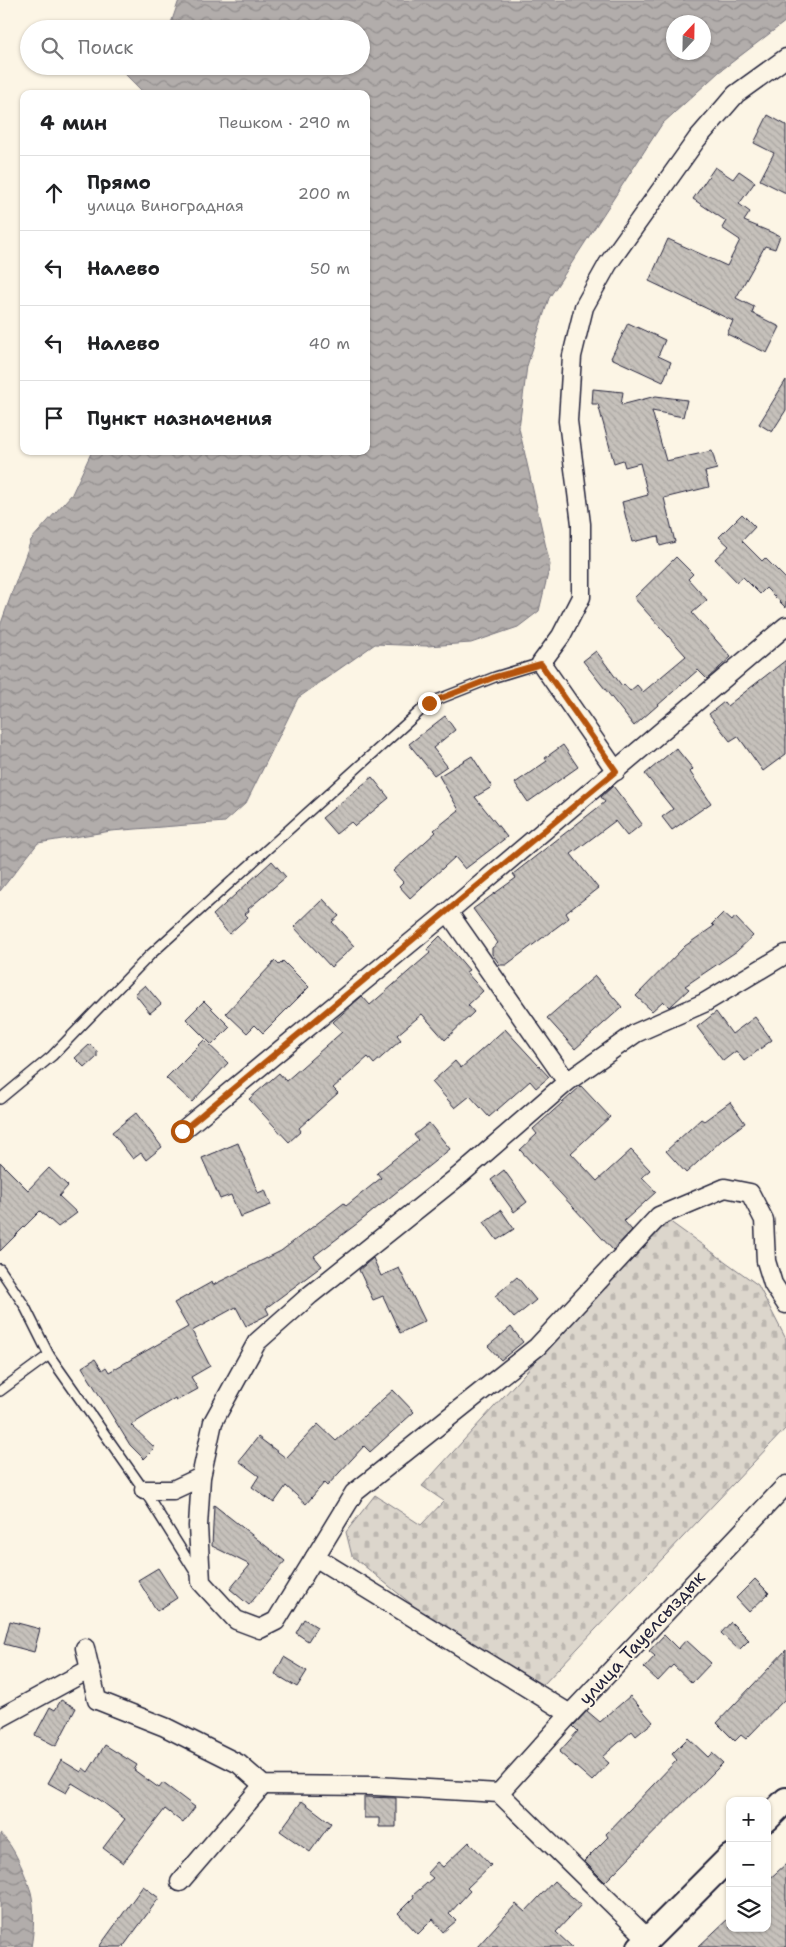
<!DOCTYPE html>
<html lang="ru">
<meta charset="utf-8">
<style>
:root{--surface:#fff;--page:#f2f2f2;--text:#202124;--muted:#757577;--line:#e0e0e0}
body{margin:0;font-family:"Shantell Sans",sans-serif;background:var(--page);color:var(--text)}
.controls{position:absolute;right:15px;bottom:15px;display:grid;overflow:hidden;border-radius:10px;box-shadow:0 1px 4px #0004}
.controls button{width:45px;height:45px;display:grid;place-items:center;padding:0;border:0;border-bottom:1px solid var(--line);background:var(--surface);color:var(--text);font:25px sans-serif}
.compass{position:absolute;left:666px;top:15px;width:45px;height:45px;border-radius:50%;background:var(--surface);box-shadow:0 1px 4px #0004;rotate:22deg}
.stop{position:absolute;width:15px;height:15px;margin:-11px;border:4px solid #b45309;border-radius:50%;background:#fff}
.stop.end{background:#b45309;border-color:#fff;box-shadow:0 1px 5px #0008}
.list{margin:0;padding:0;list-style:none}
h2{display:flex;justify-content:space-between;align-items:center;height:65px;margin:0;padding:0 20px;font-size:21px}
h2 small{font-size:16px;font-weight:400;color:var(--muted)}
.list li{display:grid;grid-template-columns:32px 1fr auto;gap:15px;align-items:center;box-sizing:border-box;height:75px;padding:0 20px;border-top:1px solid var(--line)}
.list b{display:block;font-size:19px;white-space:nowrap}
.list p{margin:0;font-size:16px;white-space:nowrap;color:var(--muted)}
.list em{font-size:16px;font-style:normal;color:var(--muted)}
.icon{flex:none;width:28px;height:28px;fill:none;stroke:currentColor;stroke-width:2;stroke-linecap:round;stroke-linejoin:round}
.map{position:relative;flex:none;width:786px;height:1947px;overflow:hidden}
.search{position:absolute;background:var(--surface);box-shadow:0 1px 4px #0004;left:20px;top:20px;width:350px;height:55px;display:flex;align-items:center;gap:12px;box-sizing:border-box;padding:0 18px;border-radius:28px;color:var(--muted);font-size:19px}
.panel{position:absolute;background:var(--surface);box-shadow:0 1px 4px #0004;left:20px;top:90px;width:350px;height:365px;border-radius:10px}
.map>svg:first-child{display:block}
.cemetery{fill:url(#cemetery-stones);stroke:#7f7c84}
.water{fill:url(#water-waves);stroke:#78757e;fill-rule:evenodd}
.building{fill:url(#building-back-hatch);stroke:#22223b}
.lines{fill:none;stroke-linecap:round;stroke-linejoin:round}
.lane-casing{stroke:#22223b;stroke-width:12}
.street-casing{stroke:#22223b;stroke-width:21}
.secondary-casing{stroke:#22223b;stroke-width:28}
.lane{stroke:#fcf5e5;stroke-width:9}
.street{stroke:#fcf5e5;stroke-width:18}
.secondary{stroke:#fcf5e5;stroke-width:24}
.route{stroke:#b45309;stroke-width:6}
.labels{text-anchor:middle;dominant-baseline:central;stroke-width:4;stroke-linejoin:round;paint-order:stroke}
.street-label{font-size:18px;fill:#22223b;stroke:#fcf5e5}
</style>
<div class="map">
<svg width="786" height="1947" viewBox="0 0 786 1947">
<defs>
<pattern id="cemetery-stones" width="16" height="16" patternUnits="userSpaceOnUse" patternTransform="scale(1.25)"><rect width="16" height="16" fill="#dcd6cc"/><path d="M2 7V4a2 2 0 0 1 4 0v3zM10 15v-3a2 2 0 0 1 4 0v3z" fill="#bcb7b0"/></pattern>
<pattern id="water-waves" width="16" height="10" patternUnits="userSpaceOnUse" patternTransform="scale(1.25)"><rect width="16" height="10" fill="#b2adab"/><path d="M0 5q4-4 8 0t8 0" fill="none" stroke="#908c8c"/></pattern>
<pattern id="building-back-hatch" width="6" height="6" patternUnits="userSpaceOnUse" patternTransform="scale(1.25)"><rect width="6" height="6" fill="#c6c1bb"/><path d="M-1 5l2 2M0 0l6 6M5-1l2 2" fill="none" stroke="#aaa6a2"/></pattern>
</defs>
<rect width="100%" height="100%" fill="#fcf5e5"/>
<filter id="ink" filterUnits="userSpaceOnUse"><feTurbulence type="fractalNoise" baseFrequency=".02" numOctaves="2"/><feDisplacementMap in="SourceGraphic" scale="10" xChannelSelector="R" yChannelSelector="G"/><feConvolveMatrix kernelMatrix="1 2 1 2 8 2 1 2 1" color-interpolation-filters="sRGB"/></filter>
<g filter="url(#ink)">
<!-- cemetery -->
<path class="cemetery" d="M669,1221L758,1285L786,1339V1428L543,1685L431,1620L352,1556L346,1532L375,1495L421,1525L444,1501L422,1486L576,1317Z"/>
<!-- water -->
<g class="water">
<path d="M179,0H786V21L719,72L662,124L549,298L527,366L519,428L550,565L539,611L518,627L471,643L427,646L375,644L298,698L246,803L225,822L111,831L38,843L0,891V626L31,540L72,494L92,451H366V94H145L117,66H361V29H169ZM674,22H704V52H674Z"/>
<path d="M0,1834C13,1843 26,1876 31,1892C35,1908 34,1931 31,1947H0Z"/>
</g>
<!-- building -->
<g class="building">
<path d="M768,115L786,125V193L760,180L774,153L754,143Z"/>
<path d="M715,167L733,179L739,171L755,182L739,204L750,212L744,221L780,236L775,249L765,246L736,298L754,307L752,313L780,327L767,353L727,334L733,321L649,281L668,239L727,266L740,240L722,228L726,221L693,199Z"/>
<path d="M628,323L665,340L658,356L671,362L663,382L611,358Z"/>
<path d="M786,380V410L772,432L759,424Z"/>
<path d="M593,389L623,392L621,405L656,396L687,400L683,417L652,411L666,461L712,451L717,469L705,472L709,487L664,498L675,542L660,546L658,536L632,542L622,502L648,495L640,463L625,467L623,460L614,463L598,404H592Z"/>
<path d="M742,514L755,527L742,541L762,561L765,558L786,579V608L766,588L760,594L743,577L737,582L715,559L729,546L719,537Z"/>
<path d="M676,557L693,574L688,579L707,600L692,613L731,657L707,679L698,670L634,726L583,661L596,651L622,686L624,684L630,691L637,685L643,692L686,656L634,598Z"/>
<path d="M786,660V754L763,771L738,736L730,741L709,714L724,702L727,706Z"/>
<path d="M445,716L455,730L433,748L447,766L434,775L409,744Z"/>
<path d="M563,745L578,767L528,802L515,783L547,761L545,758Z"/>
<path d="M676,748L693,769L690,772L711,803L672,830L662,817L673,809L645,774Z"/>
<path d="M472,756L492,787L475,797L507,837L465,869L455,857L410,898L399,886L403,882L393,871L436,832L434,830L459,810L439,776Z"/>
<path d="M372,777L389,798L355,826L351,822L336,834L322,818Z"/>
<path d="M613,786L642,824L627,836L615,821L571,854L598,888L566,913L569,918L506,965H500L492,954V948L498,943L473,909L516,878L513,874L605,802L601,797Z"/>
<path d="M272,861L286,877L248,909L249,911L245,914L248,917L229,934L213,915Z"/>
<path d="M323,899L339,916L332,922L354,946L331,967L294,927Z"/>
<path d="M723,913L732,921L735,917L753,936L737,951L685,986L689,989L672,1005L669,1007L663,1001L652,1011L636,996L685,946L714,926L712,924Z"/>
<path d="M440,936L469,970L466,972L483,991L468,1005L474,1012L445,1040L422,1014L397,1035L401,1040L374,1064L368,1057L333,1088L338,1093L299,1128L301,1131L289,1142L249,1099L279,1073L286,1081L342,1032L333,1022L362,996L370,1005L430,953L427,949Z"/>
<path d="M275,961L279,965L283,961L309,987L263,1033L255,1025L247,1033L226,1013Z"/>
<path d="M595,976L622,1007L575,1049L547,1018Z"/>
<path d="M145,985L161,1004L150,1013L135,994Z"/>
<path d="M204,1001L230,1027L212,1045L186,1019Z"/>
<path d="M716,1012L732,1034L755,1017L772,1040L744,1061L736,1051L723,1061L697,1027Z"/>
<path d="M505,1029L549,1077L536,1088L530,1081L489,1117L470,1096L455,1108L432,1082L455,1061L461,1068Z"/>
<path d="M204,1040L228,1063L192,1102L166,1078Z"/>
<path d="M90,1044L97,1051V1057L85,1068L75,1058Z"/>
<path d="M581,1086L610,1117L571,1153L597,1181L631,1150L650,1170L642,1177L656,1192L624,1221L632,1230L613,1250L520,1150L537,1134L533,1129Z"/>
<path d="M730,1102L745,1123L723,1139L686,1173L666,1151L701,1119L704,1121Z"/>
<path d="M136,1113L162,1147L146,1160L141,1153L133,1159L112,1132Z"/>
<path d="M429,1123L450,1149L358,1223L314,1256L322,1266L266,1308L269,1314L246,1326L236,1307L192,1331L210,1366L191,1377L198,1389L176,1401L175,1398L131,1425L155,1448L144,1459L130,1445L82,1367L95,1359L102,1370L106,1367L109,1372L188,1327L174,1303L212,1282L213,1285L281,1251L344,1203L346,1206L381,1178L377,1173L418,1140L414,1135Z"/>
<path d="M238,1143L258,1193L265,1190L271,1205L240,1217L231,1195L220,1199L202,1158Z"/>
<path d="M0,1162L28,1190L49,1168L68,1186L59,1196L77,1213L58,1227L40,1211L0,1251Z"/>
<path d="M504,1170L527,1202L514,1212L491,1180Z"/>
<path d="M501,1210L514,1229L497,1240L484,1222Z"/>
<path d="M373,1258L381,1276L399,1268L425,1321L400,1333L383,1296L373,1300L359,1270Z"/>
<path d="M517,1277L536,1300L514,1318L495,1296Z"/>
<path d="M511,1327L523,1342L501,1360L488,1346Z"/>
<path d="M393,1390L414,1412L370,1452L364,1446L327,1486L324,1483L306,1504L286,1486L274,1503L252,1487L259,1476L239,1461L258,1437L286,1458L318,1424L336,1441Z"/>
<path d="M214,1505L285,1561L249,1605L230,1589L250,1565L212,1546Z"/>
<path d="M158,1568L177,1598L157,1611L138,1580Z"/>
<path d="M755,1579L769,1593L749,1612L736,1598Z"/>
<path d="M304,1619L317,1627L308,1641L296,1633Z"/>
<path d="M10,1621L40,1629L34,1652L4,1644Z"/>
<path d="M731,1622L749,1640L739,1650L721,1633Z"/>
<path d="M664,1635L678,1649L686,1640L711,1663L692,1683L673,1665L658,1681L644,1668L655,1656L649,1651Z"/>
<path d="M786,1650V1698L746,1739L741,1735L735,1741L717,1723Z"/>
<path d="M284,1657L307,1671L297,1687L275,1674Z"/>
<path d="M630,1696L653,1722L636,1736L632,1731L602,1757L609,1763L592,1781L559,1752L578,1731L573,1726L587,1711L600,1722Z"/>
<path d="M61,1700L76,1708L56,1746L35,1735L50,1707L55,1710Z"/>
<path d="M688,1738L708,1757L712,1753L723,1763L605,1882L584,1861L608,1837L606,1834L677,1760L672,1754Z"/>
<path d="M105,1745L137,1765L134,1770L159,1788L163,1783L195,1807L183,1823L165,1809L123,1863L103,1848L125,1819L100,1800L72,1783L66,1793L48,1783L61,1760L81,1772L83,1768L88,1772Z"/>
<path d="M364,1797L396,1798V1827H379V1818H364Z"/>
<path d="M302,1801L331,1823L310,1852L280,1831Z"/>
<path d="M469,1842L491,1865L467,1888L470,1891L449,1914L456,1921L443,1932L433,1919L418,1934L398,1913L414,1897L413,1895L433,1878L427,1873L437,1862L443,1867Z"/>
<path d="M786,1864V1947H698L730,1917V1928H767V1881Z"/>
<path d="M554,1881L581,1905L556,1932L572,1947H477L516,1904L525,1912Z"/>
<path d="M143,1886L159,1898L123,1947H99Z"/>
</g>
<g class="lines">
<defs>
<g id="lane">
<path d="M0,1099L52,1056L150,955L429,703L495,677L541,663"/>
<path d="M0,1269L24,1305L49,1355L144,1490L197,1575"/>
<path d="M0,1391L49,1355"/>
</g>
<g id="street">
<path d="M616,771L541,663L561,636L581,597V524L568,421L572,356L584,307L608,264L697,139L736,94L786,58"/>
<path d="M448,912L567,1082"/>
<path d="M786,954L704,1003L636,1033L567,1082L460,1175L310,1295L257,1342L213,1422L201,1477L198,1526L201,1582L236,1620L260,1629L276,1621L354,1493L537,1347L659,1216L725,1188L750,1193L764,1220L766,1261L773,1284L786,1304"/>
<path d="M182,1131L448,912L786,626"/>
<path d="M144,1490H173L201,1477"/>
<path d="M315,1557L570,1714"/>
<path d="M85,1648L97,1700L165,1727L239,1764L263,1785L376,1786L499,1793L648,1939"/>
<path d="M0,1718L90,1669"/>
<path d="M499,1793L570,1714L786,1485"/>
<path d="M180,1882L263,1785"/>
</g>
<g id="secondary">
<path d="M767,1819L786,1800"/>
<path d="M640,1947L730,1857"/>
</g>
</defs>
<!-- lane casing -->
<use href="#lane" class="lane-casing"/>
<!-- street casing -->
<use href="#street" class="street-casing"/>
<!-- secondary casing -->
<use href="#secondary" class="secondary-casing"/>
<!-- lane -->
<use href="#lane" class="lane"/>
<!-- street -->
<use href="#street" class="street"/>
<!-- secondary -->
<use href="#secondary" class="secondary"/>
</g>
</g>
<g class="lines" filter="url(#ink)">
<!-- route -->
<path class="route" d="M182,1131L616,771L541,664L495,677L429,703"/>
</g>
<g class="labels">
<!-- street labels -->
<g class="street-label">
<text transform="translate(642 1638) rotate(-47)">улица Тауелсыздык</text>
</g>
</g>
</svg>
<div class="controls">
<button>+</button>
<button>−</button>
<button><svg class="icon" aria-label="layers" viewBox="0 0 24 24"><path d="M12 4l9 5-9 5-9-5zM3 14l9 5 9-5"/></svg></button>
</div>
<svg class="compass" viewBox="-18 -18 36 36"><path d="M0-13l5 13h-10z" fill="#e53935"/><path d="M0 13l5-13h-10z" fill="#757577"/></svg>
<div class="stop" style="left:182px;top:1131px"></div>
<div class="stop end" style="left:429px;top:703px"></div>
<div class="search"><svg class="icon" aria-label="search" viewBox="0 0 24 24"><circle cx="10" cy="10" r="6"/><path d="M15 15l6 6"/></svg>Поиск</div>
<section class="panel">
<h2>4 мин<small>Пешком · 290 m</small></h2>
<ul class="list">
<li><svg class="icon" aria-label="ahead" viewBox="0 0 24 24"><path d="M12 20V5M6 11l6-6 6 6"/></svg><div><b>Прямо</b><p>улица Виноградная</p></div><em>200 m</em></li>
<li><svg class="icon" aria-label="left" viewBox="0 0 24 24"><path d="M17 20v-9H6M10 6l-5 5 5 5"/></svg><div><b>Налево</b></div><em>50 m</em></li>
<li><svg class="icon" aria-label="left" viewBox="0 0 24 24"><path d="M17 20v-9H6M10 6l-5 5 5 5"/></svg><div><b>Налево</b></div><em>40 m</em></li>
<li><svg class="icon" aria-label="arrive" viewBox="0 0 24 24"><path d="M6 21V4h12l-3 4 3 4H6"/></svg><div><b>Пункт назначения</b></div></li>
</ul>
</section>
</div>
